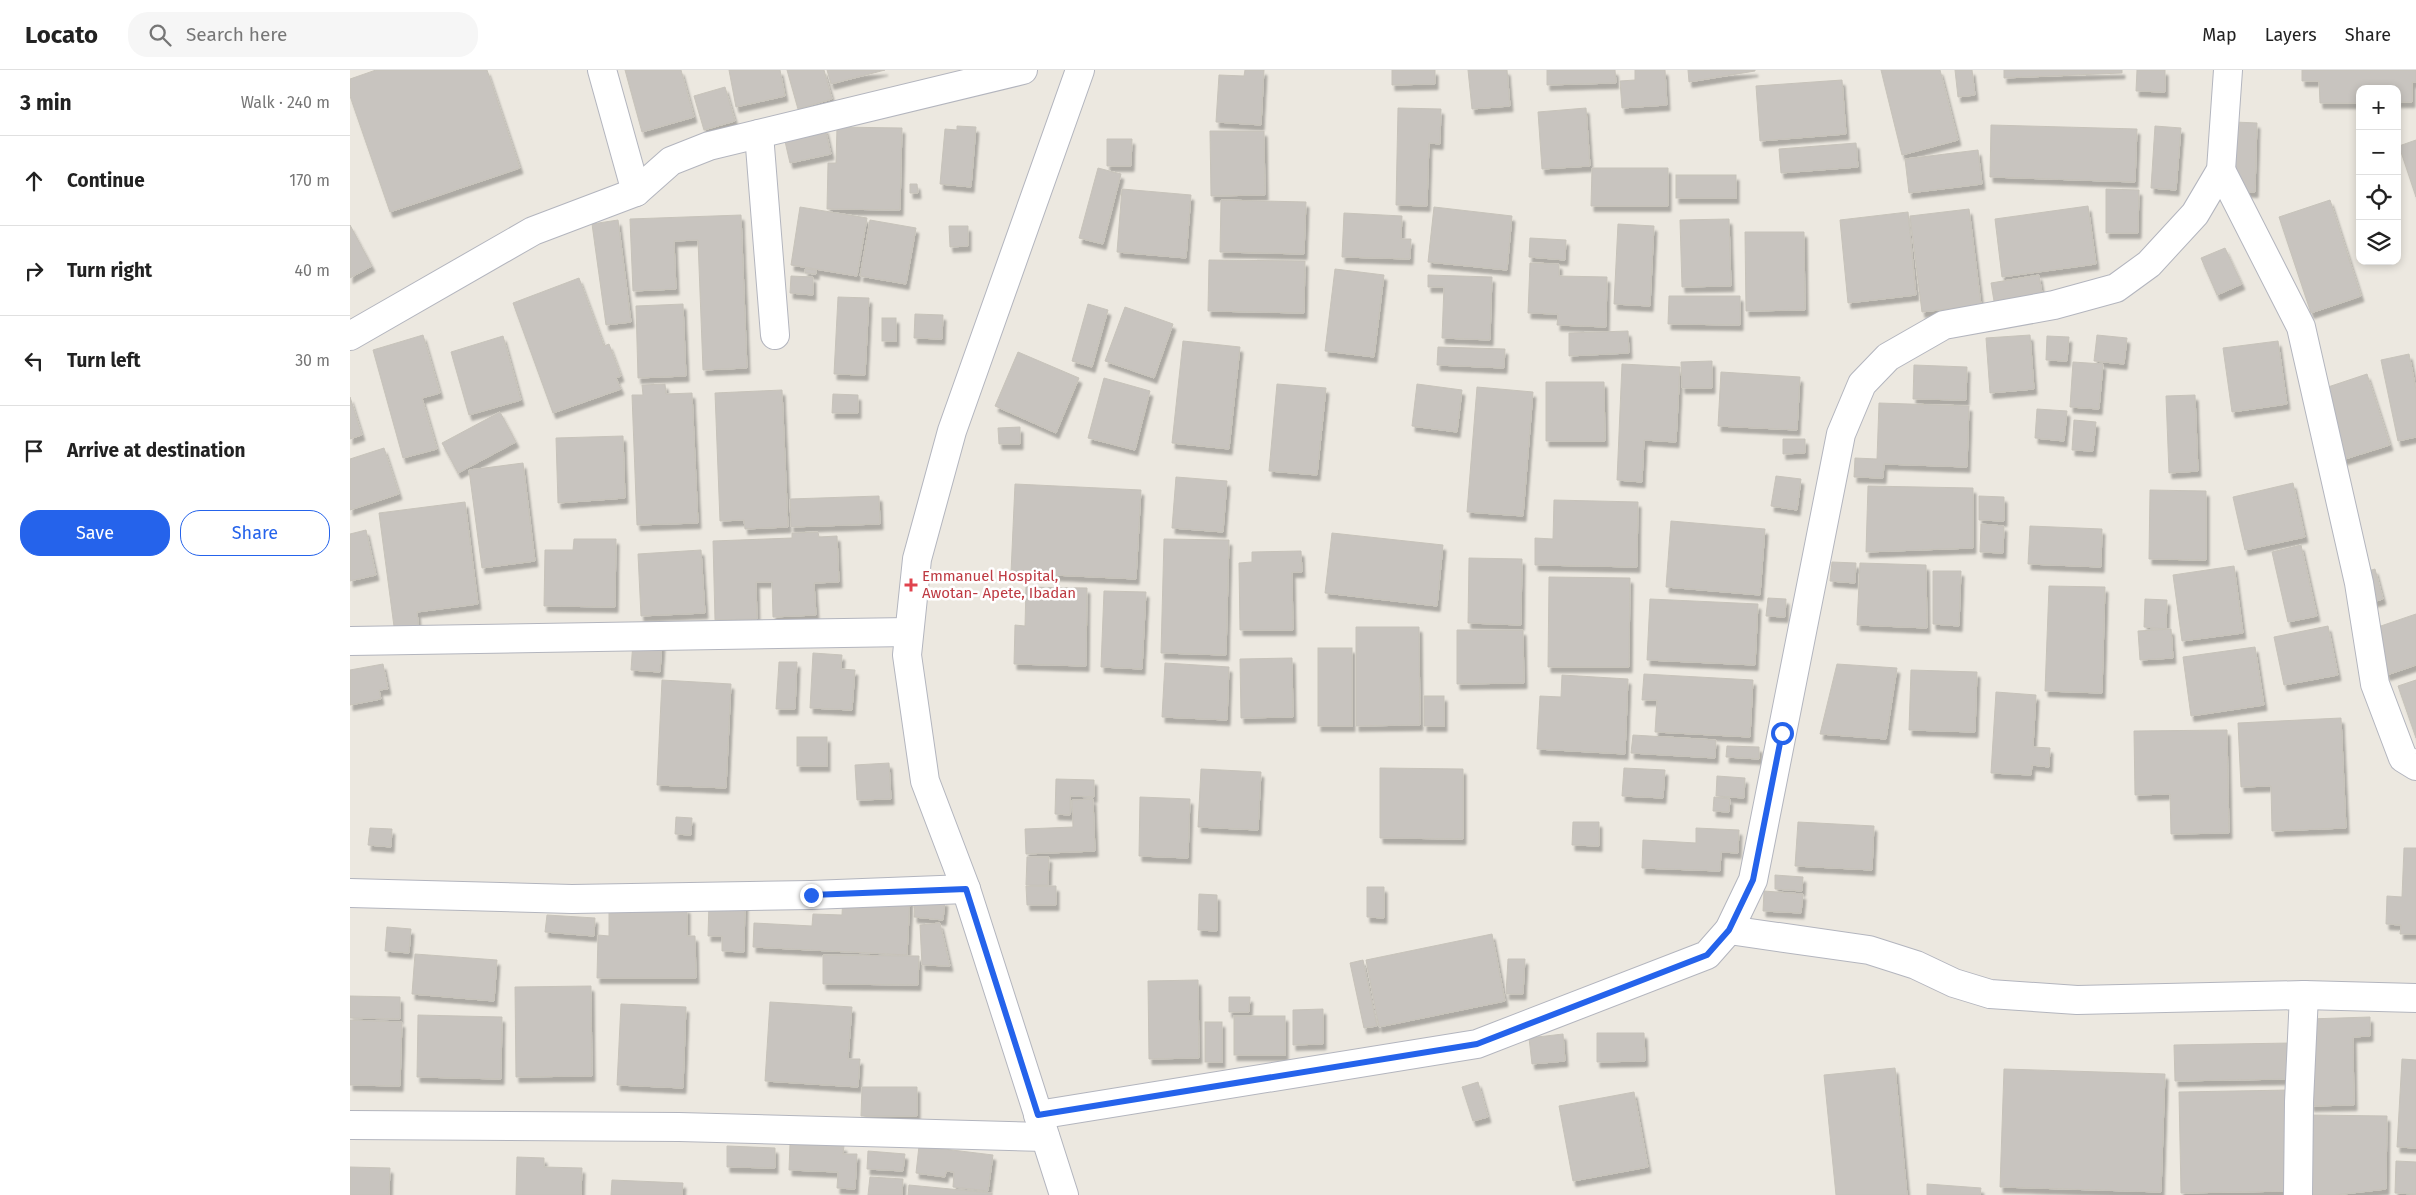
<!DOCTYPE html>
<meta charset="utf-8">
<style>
:root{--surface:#fff;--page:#f6f6f6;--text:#222;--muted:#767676;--line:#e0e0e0;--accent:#2563eb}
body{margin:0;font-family:"Fira Sans",sans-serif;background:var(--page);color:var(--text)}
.controls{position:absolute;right:15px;top:15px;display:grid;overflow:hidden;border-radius:10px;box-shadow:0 2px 8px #0003}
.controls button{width:45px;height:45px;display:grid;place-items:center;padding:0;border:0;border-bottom:1px solid var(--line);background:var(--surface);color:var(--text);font:25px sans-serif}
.stop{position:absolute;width:15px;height:15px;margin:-11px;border:4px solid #2563eb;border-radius:50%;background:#fff}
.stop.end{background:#2563eb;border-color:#fff;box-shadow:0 1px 5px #0008}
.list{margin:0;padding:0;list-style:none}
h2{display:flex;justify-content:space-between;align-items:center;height:65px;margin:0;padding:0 20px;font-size:21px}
h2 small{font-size:16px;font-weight:400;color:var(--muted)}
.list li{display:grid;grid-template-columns:32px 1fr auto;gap:15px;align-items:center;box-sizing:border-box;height:90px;padding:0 20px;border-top:1px solid var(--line)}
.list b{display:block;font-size:19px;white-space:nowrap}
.list em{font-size:16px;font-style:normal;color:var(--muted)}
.actions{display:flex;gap:10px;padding:15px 20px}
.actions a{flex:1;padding:11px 0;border:1px solid var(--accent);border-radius:20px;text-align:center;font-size:18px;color:var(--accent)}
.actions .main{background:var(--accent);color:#fff}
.icon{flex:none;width:28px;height:28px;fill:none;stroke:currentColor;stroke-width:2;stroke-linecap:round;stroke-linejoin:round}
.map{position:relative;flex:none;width:2066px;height:1125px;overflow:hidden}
header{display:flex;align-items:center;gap:30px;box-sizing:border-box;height:70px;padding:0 25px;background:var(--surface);border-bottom:1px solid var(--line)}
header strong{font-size:24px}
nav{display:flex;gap:28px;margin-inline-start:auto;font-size:18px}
.search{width:350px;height:45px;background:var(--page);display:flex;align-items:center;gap:12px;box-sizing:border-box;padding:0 18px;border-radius:20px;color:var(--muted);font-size:19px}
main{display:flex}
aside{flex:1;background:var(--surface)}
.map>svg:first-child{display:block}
.building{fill:#c8c4bf;stroke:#c7c3ba;filter:url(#shadow)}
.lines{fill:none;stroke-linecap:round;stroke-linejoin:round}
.minor-casing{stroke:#b3b5be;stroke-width:30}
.secondary-casing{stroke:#b3b5be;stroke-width:30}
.minor{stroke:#fff;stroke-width:28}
.secondary{stroke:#fff;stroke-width:28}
.route{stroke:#2563eb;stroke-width:6}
.health-dot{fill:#e0444e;stroke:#fff;stroke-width:2}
.labels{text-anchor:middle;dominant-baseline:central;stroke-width:5;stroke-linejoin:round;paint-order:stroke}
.health-label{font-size:15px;fill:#be3a42;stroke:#fff;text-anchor:start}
</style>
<header>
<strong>Locato</strong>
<div class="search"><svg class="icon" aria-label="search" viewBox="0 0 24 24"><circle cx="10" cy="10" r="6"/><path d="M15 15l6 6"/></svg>Search here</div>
<nav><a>Map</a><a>Layers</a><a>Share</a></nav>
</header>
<main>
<aside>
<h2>3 min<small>Walk · 240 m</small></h2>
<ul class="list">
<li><svg class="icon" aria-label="ahead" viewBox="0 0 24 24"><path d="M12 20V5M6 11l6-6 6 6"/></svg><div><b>Continue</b></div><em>170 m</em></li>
<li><svg class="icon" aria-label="right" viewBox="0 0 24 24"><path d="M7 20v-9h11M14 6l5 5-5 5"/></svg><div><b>Turn right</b></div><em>40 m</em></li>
<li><svg class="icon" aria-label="left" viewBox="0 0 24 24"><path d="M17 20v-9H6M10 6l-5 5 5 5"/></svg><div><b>Turn left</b></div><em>30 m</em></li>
<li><svg class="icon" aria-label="arrive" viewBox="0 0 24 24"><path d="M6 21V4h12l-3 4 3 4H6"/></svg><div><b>Arrive at destination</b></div></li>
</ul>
<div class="actions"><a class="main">Save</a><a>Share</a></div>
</aside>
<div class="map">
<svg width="2066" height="1125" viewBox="0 0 2066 1125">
<defs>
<filter id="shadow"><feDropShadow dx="3" dy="5.5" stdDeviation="1" flood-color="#0004"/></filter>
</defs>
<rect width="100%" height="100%" fill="#ece8e0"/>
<!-- building -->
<g class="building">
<path d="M26,0H137L170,98L40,142L0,26V9Z"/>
<path d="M275,0H331L344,47L292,62Z"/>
<path d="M379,0H430L435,26L386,37Z"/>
<path d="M437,0H474L482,29L448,39Z"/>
<path d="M477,0H535L481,14Z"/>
<path d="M895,0H914L911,55L866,52L869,5L894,6Z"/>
<path d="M1042,0H1085V14L1042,15Z"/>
<path d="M1118,0H1157L1160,36L1122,39Z"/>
<path d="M1197,0H1265L1266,13L1197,15Z"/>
<path d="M1285,0H1315L1317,35L1272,38L1270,11L1285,10Z"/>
<path d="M1338,0H1405V1L1339,12Z"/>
<path d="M1531,0H1590L1608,70L1552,85Z"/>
<path d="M1605,0H1622L1625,25L1608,27Z"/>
<path d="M1654,0H1772V3L1654,8Z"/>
<path d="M1787,0H1815V22L1786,21Z"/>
<path d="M1952,0H2066V12H2062V32H2047V19H2010V33H1970L1969,11H1952Z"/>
<path d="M1492,10L1496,64L1410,71L1406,16Z"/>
<path d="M375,17L385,51L354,60L344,26Z"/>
<path d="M1048,38L1091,39L1090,74L1079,73L1077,136L1046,135Z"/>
<path d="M1236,38L1240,96L1192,99L1188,42Z"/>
<path d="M1885,52L1907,53L1905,122L1883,121Z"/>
<path d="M1641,55L1787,59L1785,112L1640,107Z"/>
<path d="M607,56L626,57L621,117L590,114L595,59L607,60Z"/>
<path d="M1805,56L1831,58L1826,120L1801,118Z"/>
<path d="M487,57L552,58L550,140L477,139L478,93H486Z"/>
<path d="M475,58L481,84L440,93L434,67Z"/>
<path d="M860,61H914L915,125L861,126Z"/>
<path d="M757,69H782L781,96H757Z"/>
<path d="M2066,70V127L2049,76Z"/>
<path d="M1506,73L1508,97L1431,103L1429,79Z"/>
<path d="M1628,80L1632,114L1559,123L1555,89Z"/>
<path d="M748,98L771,104L753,174L729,168Z"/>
<path d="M1242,98H1318V136H1241Z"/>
<rect x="1326" y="105" width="60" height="23"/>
<path d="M560,114H567L568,123H560Z"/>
<path d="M772,119L841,125L836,188L767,182Z"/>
<path d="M1756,119L1789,120L1788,163H1756Z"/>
<path d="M871,130L956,132L954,184L870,182Z"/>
<path d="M1980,130L2011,226L1961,243L1929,147Z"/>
<path d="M1738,136L1746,194L1652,207L1645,149Z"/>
<path d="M450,137L517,148L507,206L441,195Z"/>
<path d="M1084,137L1162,146L1157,200L1078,192Z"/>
<path d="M1619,139L1631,235L1572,242L1560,146Z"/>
<path d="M1558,142L1566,225L1498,233L1490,150Z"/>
<path d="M994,143L1052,146L1051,169H1061L1060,189L992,187Z"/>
<path d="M391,145L397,298L353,300L348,170L324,171L326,219L283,221L280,149Z"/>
<path d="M1379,149L1381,216L1332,217L1330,150Z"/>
<path d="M268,150L281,252L256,255L242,154Z"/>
<path d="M520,150L566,158L556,214L510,206Z"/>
<path d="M1268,154L1304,156L1300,236L1264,234Z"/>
<path d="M0,155L22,196L0,208Z"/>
<path d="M599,156H618V176L600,177Z"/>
<path d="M1395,162H1454L1455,240L1396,241Z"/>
<path d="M1180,168L1216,170L1215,190L1179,187Z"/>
<path d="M1875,178L1892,214L1867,225L1851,188Z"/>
<path d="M859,190L955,191L954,243L858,241Z"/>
<path d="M1180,193L1209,194V206L1257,207L1256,257L1207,255L1208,244L1178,243Z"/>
<path d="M455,199L466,200V204L455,203Z"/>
<path d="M985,199L1034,205L1024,287L975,281Z"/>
<path d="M1078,205L1142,207L1140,270L1092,268L1094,217H1078Z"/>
<path d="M1689,205L1692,223L1644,231L1641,213Z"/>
<path d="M441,206L463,207V225L440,223Z"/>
<path d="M229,208L254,276L259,274L271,306L266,308L271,319L203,343L163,233Z"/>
<path d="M1319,226H1390V255L1318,254Z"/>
<path d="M488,227L519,228L515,305L484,304Z"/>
<path d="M333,234L336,306L288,308L286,236Z"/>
<path d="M738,234L758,240L742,297L722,291Z"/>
<path d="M775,237L823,254L804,308L755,291Z"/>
<path d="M565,244L593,245L592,269L564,268Z"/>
<rect x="532" y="248" width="14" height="23"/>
<path d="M1278,261L1279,283L1219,286V263Z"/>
<path d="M73,265L90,323L72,328L87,379L53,388L23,280Z"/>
<path d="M1680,265L1684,319L1640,323L1636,268Z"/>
<path d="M1747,265L1777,268L1774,294L1744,291Z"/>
<path d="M153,266L171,330L119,345L101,282Z"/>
<path d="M1697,266L1719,267L1717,291L1696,290Z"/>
<path d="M833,271L890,277L879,379L822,373Z"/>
<path d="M1928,271L1937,334L1882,342L1873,278Z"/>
<path d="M1088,277L1155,279L1154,298L1087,295Z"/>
<path d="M668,282L729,308L706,363L645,336Z"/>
<path d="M2059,284L2066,320V367L2048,371L2031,290Z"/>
<path d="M1362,291V318H1332L1331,292Z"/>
<path d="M1723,292L1753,294L1749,339L1720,337Z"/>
<path d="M1272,294L1330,297L1326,372L1294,370L1292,412L1267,410Z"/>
<path d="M1564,295L1617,297L1616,330L1563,329Z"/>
<path d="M1371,302L1450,307L1447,360L1368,356Z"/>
<path d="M2017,304L2040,375L1979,394L1957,324Z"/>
<path d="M754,308L800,321L785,380L738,368Z"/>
<path d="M1196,312H1254L1255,371H1196Z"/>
<path d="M315,314L316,324L342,323L348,453L287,455L282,325H293L292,315Z"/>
<path d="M927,314L976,318L967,405L919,401Z"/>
<path d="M1067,314L1112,320L1107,362L1062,356Z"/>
<path d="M1127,317L1183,322L1173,446L1117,442Z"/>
<path d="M432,320L438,457L395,459L394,450L370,451L365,323Z"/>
<path d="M483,324L508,325V343H482Z"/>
<path d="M1845,325L1848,401L1819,403L1816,326Z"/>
<path d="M0,327L12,365L0,369Z"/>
<path d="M1529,333L1619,336L1617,397L1534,394L1533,408L1504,407L1505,388L1527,389Z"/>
<path d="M1687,339L1717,341L1714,371L1685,368Z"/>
<path d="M150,342L166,372L108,403L92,373Z"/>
<path d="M1724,350L1746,352L1743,381L1722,380Z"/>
<path d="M670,357V374H649L648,358Z"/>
<path d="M273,366L275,428L208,433L206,368Z"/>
<path d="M1433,369H1455V383L1433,384Z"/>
<path d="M34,378L49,424L0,440V389Z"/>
<path d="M173,393L185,491L132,498L119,400Z"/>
<path d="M1426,406L1451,409L1447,440L1421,436Z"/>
<path d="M826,407L877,411L873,462L822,458Z"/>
<path d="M1943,413L1955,467L1895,480L1883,427Z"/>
<path d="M665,414L791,420L786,509L661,503Z"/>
<path d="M1518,416L1623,418V478L1516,482Z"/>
<path d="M1800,420L1856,421V490L1799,489Z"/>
<path d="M529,426L530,454L441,457L440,429Z"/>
<path d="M1629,426L1654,427V451L1629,450Z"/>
<path d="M1204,430L1288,432L1287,497L1185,495V468L1203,469Z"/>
<path d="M115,432L128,534L67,542L69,560L45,564L29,443Z"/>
<path d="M1321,451L1415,459L1410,525L1316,517Z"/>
<path d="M1631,454L1654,456L1653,483L1630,482Z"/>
<path d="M1680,456L1752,459L1751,497L1678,494Z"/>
<path d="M16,460L26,505L0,511V464Z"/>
<path d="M468,462L469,467L487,466L489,512L464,513L466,545L423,547L422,512H406L407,549L365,550L363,471L442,468V463Z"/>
<path d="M982,463L1093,475L1087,536L975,523Z"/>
<path d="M224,469H266L265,537L194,536L195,480H223Z"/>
<path d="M814,469L879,470L876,585L811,583Z"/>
<path d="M1951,475L1967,546L1938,552L1922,482Z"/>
<path d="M351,480L355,543L291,546L288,484Z"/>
<path d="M951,481L952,502H942L943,560H890L889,493L902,492V482Z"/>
<path d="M1119,488L1172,489L1171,555L1118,553Z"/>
<path d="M1482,492L1506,493L1505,513L1480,511Z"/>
<path d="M1510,493L1576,495L1577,558L1507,555Z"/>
<path d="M1884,496L1893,563L1832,571L1823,505Z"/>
<path d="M2025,499L2033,529L2012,535L2004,505Z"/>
<path d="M1583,501H1611L1609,556L1583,554Z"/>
<path d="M1199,507L1280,508L1279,597H1198Z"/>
<path d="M1699,516L1755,517L1752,623L1695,621Z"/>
<path d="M676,517L737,518L736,596L664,594L665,555L675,556Z"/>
<path d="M754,521L796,522L792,599L751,597Z"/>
<path d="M1418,528L1436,529L1435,547L1416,546Z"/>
<path d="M1300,529L1408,534L1405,595L1297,590Z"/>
<path d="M1795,529L1817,530L1816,559L1794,557Z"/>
<path d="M2066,544V595L2037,605L2022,559Z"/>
<path d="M1978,556L1988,605L1934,615L1924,567Z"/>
<path d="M1006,557H1069L1070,655L1006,656Z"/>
<path d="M1821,559L1823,588L1790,590L1788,561Z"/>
<path d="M1107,560H1173L1174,613L1107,614Z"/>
<path d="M283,571L312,573L310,602L281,600Z"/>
<path d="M1905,577L1914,635L1841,646L1833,587Z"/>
<rect x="968" y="578" width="34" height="78"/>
<path d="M463,583L492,585L491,599L505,600L502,640L460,638Z"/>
<path d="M942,588L943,647L891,648L890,589Z"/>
<path d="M429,592H447L445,639H426Z"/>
<path d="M815,593L879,597L877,650L812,647Z"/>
<path d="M33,594L38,619L29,620L31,629L0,635V600Z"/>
<path d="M1487,594L1547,598L1536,669L1470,664Z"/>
<path d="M1561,600L1627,602L1625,662L1559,660Z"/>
<path d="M1294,604L1403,610L1400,667L1305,662L1307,630H1292Z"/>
<path d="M1212,605L1278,609L1275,684L1187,679L1190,626L1211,627Z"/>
<path d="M312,610L381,614L376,718L307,715Z"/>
<path d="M2066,610V668L2048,616Z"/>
<path d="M1646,622L1686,625L1683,677L1700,678L1699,697L1682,695L1681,705L1641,703Z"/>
<rect x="1074" y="626" width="20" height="30"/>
<path d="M1991,648L1996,758L1922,761L1921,716L1891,717L1888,653Z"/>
<path d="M1877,660L1879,763L1821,764L1820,724L1785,725L1784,661Z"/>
<path d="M1283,665L1366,670L1365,688L1281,683Z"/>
<rect x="447" y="667" width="30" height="29"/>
<path d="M1377,676L1409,677V689L1376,687Z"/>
<path d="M539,693L541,729L507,730L505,695Z"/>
<path d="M1030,698L1113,699V769L1030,768Z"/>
<path d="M1274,698L1315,700L1313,728L1272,726Z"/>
<path d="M851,699L911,702L908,760L848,757Z"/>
<path d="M1367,706L1395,708L1394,728L1366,726Z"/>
<path d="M706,709L744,710V727L720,726V745L705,744Z"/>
<path d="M790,727L840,729L838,788L789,786Z"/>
<path d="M1364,727L1380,729L1379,742L1363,741Z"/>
<path d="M743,729L745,781L676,784L675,759L723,757L722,730Z"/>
<path d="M326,747L342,748L341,765L325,764Z"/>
<path d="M1223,752H1249V776L1222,775Z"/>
<path d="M1448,752L1524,756L1522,800L1445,796Z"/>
<path d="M20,758L42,759L41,777L18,775Z"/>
<path d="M1346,758L1389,760L1388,783L1371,782L1370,801L1292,798L1293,770L1346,773Z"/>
<path d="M2054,778H2066V864H2050L2051,855L2036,854L2037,826L2052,827Z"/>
<path d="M677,787H699L698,815H676Z"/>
<path d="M1425,805L1453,807L1452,821L1425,819Z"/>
<path d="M676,816H706V835H677Z"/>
<path d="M1017,817H1034V848L1017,847Z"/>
<path d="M1414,821L1453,824L1451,843L1413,841Z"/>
<path d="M849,824L867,825V861L848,860Z"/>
<path d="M493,825L560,828L557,885L403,877L404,853L462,856L463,844L492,845Z"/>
<path d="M565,828L595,831L593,850L564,847Z"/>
<path d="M359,832L395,833L394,882L372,881V866H358Z"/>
<path d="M259,838H337V866H345L346,908H247L248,865L259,866Z"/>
<path d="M197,845L245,848L244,866L195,862Z"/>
<path d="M590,853L600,896L572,895L570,855Z"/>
<path d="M37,857L61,859L59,883L35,881Z"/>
<path d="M1142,864L1155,931L1029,957L1016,890Z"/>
<path d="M65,884L147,890L144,931L62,924Z"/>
<path d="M473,885L569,886L568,915L473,914Z"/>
<path d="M1158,889H1175L1173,924H1156Z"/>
<path d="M1013,890L1027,956L1014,958L1000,893Z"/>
<path d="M848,910L849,988L799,989L798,911Z"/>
<path d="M241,916L242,1006L166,1007L165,917Z"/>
<path d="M0,926L50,927V949L0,948Z"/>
<path d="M879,927H900L899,942H879Z"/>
<path d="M420,932L502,937L498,989H510L508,1017L415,1011Z"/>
<path d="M271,934L336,937L333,1018L267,1015Z"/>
<path d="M973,939V974L943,975V940Z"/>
<path d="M68,945L152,947L151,1009L67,1007Z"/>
<rect x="884" y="946" width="51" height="39"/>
<path d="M2020,947V966L2003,967L2004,1035L1961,1036L1958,949Z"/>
<path d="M0,950L52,952L50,1016L0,1015Z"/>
<rect x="855" y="952" width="17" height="40"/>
<path d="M1247,963H1294L1295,991L1247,992Z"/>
<path d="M1213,964L1215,991L1182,994L1179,968Z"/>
<path d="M1940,973V1009L1825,1011L1824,975Z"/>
<path d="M2052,989L2066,990V1078L2047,1077Z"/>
<path d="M1545,998L1557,1125H1486L1474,1005Z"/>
<path d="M1654,999L1815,1004L1811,1122L1650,1117Z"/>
<path d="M1128,1012L1138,1047L1123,1051L1112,1017Z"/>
<path d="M512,1017H567V1046H511Z"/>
<path d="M1940,1020L1942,1121L1831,1123L1829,1022Z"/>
<path d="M1284,1022L1298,1097L1223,1111L1209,1036Z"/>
<path d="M1962,1045L2037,1046L2036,1119L1985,1125H1953Z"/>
<path d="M440,1074L494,1076L493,1084H507L505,1119L487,1118L488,1102L439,1100Z"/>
<path d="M377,1076L425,1078V1098L377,1097Z"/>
<path d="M569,1076L643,1085L638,1121L603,1117L604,1102L596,1101L595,1107L566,1103Z"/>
<path d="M518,1081L555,1084L553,1101L517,1099Z"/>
<path d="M167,1087L194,1088V1097L232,1098L231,1125H166Z"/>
<path d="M2046,1091L2066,1092V1124L2045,1123Z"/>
<path d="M0,1097L40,1098L39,1125H0Z"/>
<path d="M520,1107L553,1109L552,1125H518Z"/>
<path d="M262,1110L333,1113L332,1125H261Z"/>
<path d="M1577,1114L1631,1118L1630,1125H1577Z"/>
<path d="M559,1115L642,1123V1125H558Z"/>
</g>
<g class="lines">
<defs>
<g id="minor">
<path d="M252,0L286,122"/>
<path d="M409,64L425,265"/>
<path d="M1871,100L1951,257L2009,513L2025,614L2053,688L2066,696"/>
<path d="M0,266L183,161L286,122L321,91L359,76L673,0"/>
<path d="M0,571L559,562"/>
<path d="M0,823L222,829L461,825L616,819"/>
<path d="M1379,860L1519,880L1566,895L1604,913L1640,924L1727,930L1954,925L2066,928"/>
<path d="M688,1045L1127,974L1357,885L1379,860L1403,810L1491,364L1512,314L1538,287L1594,255L1704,235L1766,218L1799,194L1845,144L1871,100L1878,0"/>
<path d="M0,1055L329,1057L695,1067"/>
<path d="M1948,1125L1949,1032L1954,925"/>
</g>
<path id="secondary" d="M714,1125L616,819L575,711L557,585L567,489L602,361L730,0"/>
</defs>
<!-- minor casing -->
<use href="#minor" class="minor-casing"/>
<!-- secondary casing -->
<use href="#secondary" class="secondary-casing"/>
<!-- minor -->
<use href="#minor" class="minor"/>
<!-- secondary -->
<use href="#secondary" class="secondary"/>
</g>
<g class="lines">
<!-- route -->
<path class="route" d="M461,825L616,819L688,1045L1127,974L1357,885L1379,860L1403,810L1432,663"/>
</g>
<!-- markers -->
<path class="health-dot" d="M558.5 507.5h5v5h5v5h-5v5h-5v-5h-5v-5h5z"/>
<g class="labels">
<!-- health labels -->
<g class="health-label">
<text x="572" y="506">Emmanuel Hospital,<tspan x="572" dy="17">Awotan- Apete, Ibadan</tspan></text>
</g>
</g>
</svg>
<div class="controls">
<button>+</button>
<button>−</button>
<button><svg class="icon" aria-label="locate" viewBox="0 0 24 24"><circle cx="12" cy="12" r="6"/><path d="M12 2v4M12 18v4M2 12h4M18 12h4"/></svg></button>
<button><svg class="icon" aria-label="layers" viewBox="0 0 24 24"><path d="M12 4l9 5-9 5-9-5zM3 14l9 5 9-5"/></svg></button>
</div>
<div class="stop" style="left:1432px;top:663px"></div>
<div class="stop end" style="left:461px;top:825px"></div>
</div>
</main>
